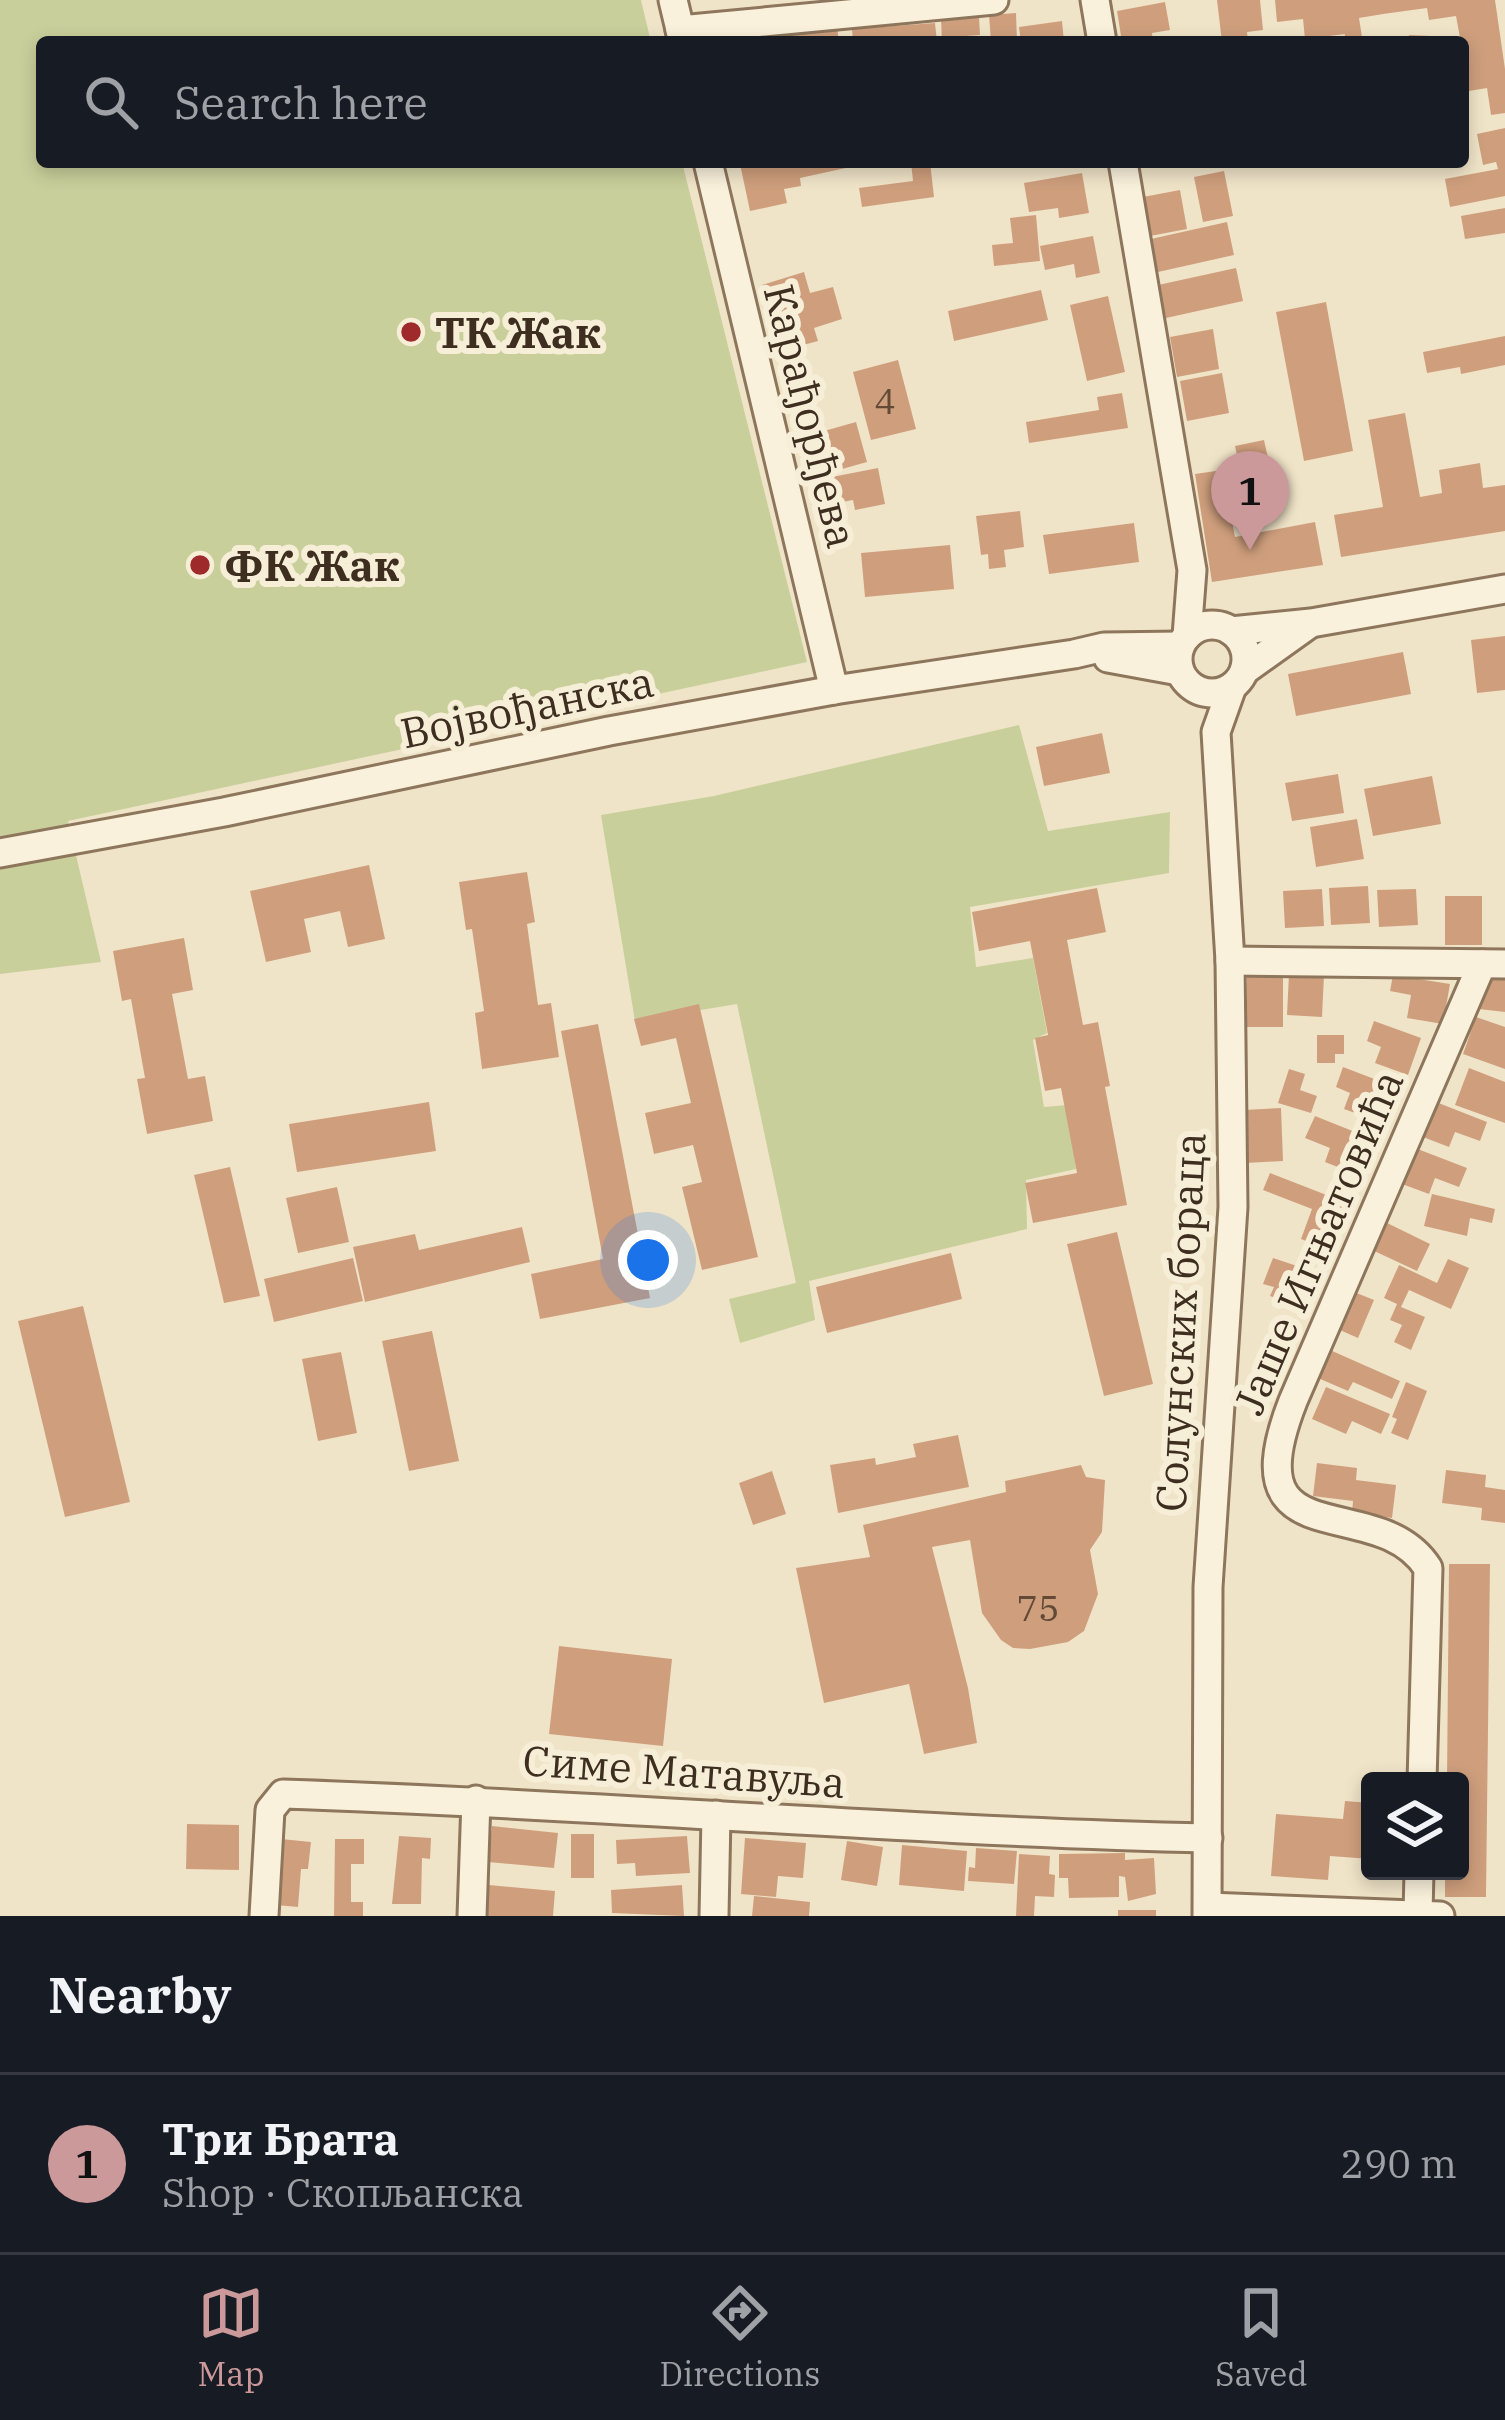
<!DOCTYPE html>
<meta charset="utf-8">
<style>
:root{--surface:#171b24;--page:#242831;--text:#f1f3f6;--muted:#9ea1a6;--line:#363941;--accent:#cc999b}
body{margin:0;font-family:"IBM Plex Serif",serif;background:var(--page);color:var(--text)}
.controls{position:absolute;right:36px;bottom:36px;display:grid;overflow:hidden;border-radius:12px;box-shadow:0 6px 18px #0003}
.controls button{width:108px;height:108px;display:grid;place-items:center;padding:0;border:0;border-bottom:3px solid var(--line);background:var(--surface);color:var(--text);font:60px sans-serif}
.you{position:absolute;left:648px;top:1260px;width:42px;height:42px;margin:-30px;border:9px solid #fff;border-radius:50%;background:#1a73e8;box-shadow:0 0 0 18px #1a73e833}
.badge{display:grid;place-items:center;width:78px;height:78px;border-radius:50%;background:var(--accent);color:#111;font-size:39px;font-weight:700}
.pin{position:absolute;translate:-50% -99px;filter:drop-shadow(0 3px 6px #0008)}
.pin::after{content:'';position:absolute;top:63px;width:42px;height:36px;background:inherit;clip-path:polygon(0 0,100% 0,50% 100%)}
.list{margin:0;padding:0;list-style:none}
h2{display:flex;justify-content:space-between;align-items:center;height:156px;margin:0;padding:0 48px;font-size:51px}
h2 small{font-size:39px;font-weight:400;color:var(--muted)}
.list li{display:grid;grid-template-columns:78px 1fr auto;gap:36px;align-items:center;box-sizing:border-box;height:180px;padding:0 48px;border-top:3px solid var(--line)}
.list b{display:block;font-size:45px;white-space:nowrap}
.list p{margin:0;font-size:39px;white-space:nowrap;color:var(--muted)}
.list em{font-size:39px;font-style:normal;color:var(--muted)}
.icon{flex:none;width:66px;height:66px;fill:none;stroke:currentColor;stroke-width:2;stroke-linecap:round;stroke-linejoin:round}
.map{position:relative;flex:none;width:1505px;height:1916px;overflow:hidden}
.search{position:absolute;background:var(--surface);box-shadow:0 6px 18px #0003;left:36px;right:36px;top:36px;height:132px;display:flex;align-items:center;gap:30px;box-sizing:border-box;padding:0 42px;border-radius:12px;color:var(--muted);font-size:45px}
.sheet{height:336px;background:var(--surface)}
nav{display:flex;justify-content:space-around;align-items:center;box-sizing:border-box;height:168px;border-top:3px solid var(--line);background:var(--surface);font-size:33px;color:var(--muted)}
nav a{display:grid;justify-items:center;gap:6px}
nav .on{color:var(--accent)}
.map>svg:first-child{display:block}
.green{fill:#c9cf9b}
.building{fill:#cf9f7d}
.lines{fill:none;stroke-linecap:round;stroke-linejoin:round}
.minor-casing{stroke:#8d765c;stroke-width:33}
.minor{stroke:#faf1dc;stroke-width:27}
.poi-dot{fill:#9e2a2b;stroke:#f7eed8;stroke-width:4.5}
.labels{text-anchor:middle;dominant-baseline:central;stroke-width:12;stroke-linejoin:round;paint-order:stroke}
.number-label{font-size:36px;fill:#624a37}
.poi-label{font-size:42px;font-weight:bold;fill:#3d2e20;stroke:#f7eed8;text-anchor:start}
.street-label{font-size:42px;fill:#3d2e20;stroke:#f7eed8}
</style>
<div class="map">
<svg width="1505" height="1916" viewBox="0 0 1505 1916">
<rect width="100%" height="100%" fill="#f0e4c8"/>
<!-- green -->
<g class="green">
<path d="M0,0H641L651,42H42V162H682L807,662L68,821L101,962L0,974Z"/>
<path d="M1019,725L1048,831L1170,812L1169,873L970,907L976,967L1033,958L1047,1033L1033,1040L1044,1107L1067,1105L1076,1169L1026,1180L1027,1229L809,1281L815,1320L740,1343L729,1299L796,1283L737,1004L635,1021L601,815L714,796Z"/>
</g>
<!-- building -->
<g class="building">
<path d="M1217,0H1260L1263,30L1247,32L1248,42H1222Z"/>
<path d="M1275,0H1495L1505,69V113L1491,115L1487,88L1463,92L1466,70L1456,16L1429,20L1427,8L1383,14L1359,18L1362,37L1344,40L1345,34L1305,39L1303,19L1277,22Z"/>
<path d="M1165,2L1170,30L1152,33L1153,42H1122L1117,11Z"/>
<path d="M1016,13L1017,42H991L989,15Z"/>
<path d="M979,17L980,35L966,36V42H942L941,19Z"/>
<path d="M1062,21L1064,42H1021L1019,27Z"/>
<path d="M935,23L937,42H853L852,29Z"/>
<path d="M837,27L839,42H752V39Z"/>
<path d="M1409,35L1431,36V42H1408Z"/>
<path d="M1505,128V196L1450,207L1445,179L1498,169L1496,162L1483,165L1477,134Z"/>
<path d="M750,162H864V164L800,178L801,186L784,189L787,203L750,211L740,164Z"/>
<path d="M911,162H930L934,197L862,207L859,188L913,181Z"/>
<path d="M1224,171L1233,216L1203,222L1194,177Z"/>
<path d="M1082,173L1089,213L1059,218L1058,208L1029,212L1024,183Z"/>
<path d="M1180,190L1187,229L1150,236L1143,197Z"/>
<path d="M1505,208V233L1465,239L1461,216Z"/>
<path d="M1036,215L1040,261L994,266L992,245L1013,243L1010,218Z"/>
<path d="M1227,222L1234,255L1158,272L1151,239Z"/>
<path d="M1093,236L1100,273L1076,278L1074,264L1045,270L1040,246Z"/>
<path d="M1236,268L1243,301L1166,318L1158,285Z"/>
<path d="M804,272L810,293L833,287L842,319L814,328L818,341L781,351L762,285Z"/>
<path d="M1041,290L1048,320L954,341L948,311Z"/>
<path d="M1108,296L1125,372L1087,381L1070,305Z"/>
<path d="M1326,302L1353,451L1304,461L1276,312Z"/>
<path d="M1213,329L1219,369L1177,377L1170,337Z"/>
<path d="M1505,336V365L1461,374L1460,367L1427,373L1423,352Z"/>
<path d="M898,360L916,429L871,440L853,372Z"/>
<path d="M1222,373L1229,413L1187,421L1180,381Z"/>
<path d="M1122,393L1128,428L1029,443L1026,422L1099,410L1097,397Z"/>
<path d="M1405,413L1420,497L1442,493L1439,470L1480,463L1483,488L1505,485V531L1341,557L1334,515L1383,507L1368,420Z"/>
<path d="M856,422L867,462L835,471L824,431Z"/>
<path d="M1264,440L1271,472L1246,477L1250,502L1229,505L1235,537L1315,522L1323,565L1212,582L1195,474L1223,470L1225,482L1242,479L1235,446Z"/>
<path d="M878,468L885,504L855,510L853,500L837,503L832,477Z"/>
<path d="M1020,511L1024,547L1004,550L1006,567L989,569L988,554L981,555L976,516Z"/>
<path d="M1134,523L1139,562L1049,574L1043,535Z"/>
<path d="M950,545L954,589L865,597L861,553Z"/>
<path d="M1505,636V690L1477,693L1471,640Z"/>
<path d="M1403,652L1411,694L1296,716L1288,674Z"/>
<path d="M1102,733L1110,773L1044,786L1036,747Z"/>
<path d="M1338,774L1344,813L1292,821L1285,783Z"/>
<path d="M1432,776L1441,824L1373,836L1364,789Z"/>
<path d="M1357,819L1364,859L1316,867L1310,827Z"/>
<path d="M369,865L385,939L348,947L340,911L304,919L311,952L266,962L250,891Z"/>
<path d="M527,872L535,922L527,924L538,1005L551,1003L559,1057L482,1069L475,1013L484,1011L472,929L466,930L459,882Z"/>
<path d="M1368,886L1370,923L1331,925L1329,888Z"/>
<path d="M1097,888L1106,932L1067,940L1083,1025L1098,1022L1110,1086L1105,1087L1127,1205L1033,1223L1025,1183L1077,1173L1061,1088L1045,1091L1035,1038L1048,1035L1030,941L979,951L972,912Z"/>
<path d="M1322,889L1324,926L1285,928L1283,891Z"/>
<path d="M1416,889L1418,925L1379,927L1377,890Z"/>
<rect x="1445" y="896" width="37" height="49"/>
<path d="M184,938L193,990L172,994L188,1079L205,1076L213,1121L147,1134L137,1079L145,1078L131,999L122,1001L113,951Z"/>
<path d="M1483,969L1505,972V1012L1479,1009Z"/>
<rect x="1247" y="970" width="36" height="57"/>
<path d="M1289,974L1324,975L1322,1017L1287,1015Z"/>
<path d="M1393,975L1450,984L1443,1024L1407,1018L1411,995L1390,991Z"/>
<path d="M699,1004L758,1257L702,1270L682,1187L702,1182L693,1145L654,1154L645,1113L691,1103L676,1038L641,1046L634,1019Z"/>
<path d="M1476,1017L1505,1027V1069L1463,1054Z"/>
<path d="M1374,1021L1421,1038L1408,1075L1375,1063L1381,1047L1367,1041Z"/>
<path d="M598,1024L650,1298L540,1319L531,1274L603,1259L561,1031Z"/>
<path d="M1317,1035H1344V1054H1335V1063H1317Z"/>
<path d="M1343,1067L1390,1085L1377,1121L1344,1109L1350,1093L1336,1087Z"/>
<path d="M1469,1068L1505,1082V1123L1455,1105Z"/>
<path d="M1289,1069L1305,1074L1300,1090L1317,1096L1311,1113L1278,1103Z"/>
<path d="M429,1102L436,1151L297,1172L289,1124Z"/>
<path d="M1436,1102L1487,1122L1480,1141L1455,1132L1449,1147L1423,1137Z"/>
<path d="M1281,1108L1283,1161L1246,1163L1244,1110Z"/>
<path d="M1315,1116L1380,1142L1366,1178L1325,1162L1330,1148L1305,1138Z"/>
<path d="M1415,1148L1467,1168L1459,1187L1435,1178L1429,1194L1402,1184Z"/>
<path d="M230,1167L260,1296L224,1303L194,1175Z"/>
<path d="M1270,1173L1347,1203L1329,1250L1301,1239L1312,1209L1263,1190Z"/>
<path d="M337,1187L349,1242L298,1253L286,1198Z"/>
<path d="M1432,1194L1495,1209L1492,1223L1470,1218L1467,1236L1424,1226Z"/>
<path d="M1383,1221L1430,1244L1417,1271L1370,1249Z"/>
<path d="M522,1227L530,1262L365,1302L353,1247L415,1234L419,1250Z"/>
<path d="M1117,1232L1153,1384L1104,1396L1067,1244Z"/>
<path d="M951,1253L962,1299L827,1333L816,1287Z"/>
<path d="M353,1258L363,1301L274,1322L264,1279Z"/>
<path d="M1273,1258L1306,1269L1293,1304L1270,1296L1274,1287L1263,1284Z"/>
<path d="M1448,1259L1469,1268L1451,1309L1409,1290L1401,1307L1425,1317L1411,1350L1394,1342L1402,1325L1390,1320L1397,1304L1384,1298L1399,1265L1437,1283Z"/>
<path d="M1349,1290L1374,1300L1358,1338L1333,1327Z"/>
<path d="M83,1306L130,1502L65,1517L18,1321Z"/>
<path d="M432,1331L459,1461L409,1471L382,1341Z"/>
<path d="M1330,1350L1400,1381L1392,1399L1353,1382L1348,1391L1318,1378Z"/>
<path d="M341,1352L357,1433L318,1441L302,1359Z"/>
<path d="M1406,1382L1427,1391L1408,1440L1391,1433L1397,1419L1392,1417Z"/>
<path d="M1326,1387L1390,1414L1381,1434L1352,1421L1346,1434L1312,1419Z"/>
<path d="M958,1435L969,1487L838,1513L830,1465L875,1458L876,1465L916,1457L913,1444Z"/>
<path d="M1317,1463L1357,1468L1356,1480L1396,1485L1392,1518L1352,1513L1353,1501L1313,1496Z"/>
<path d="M1081,1465L1086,1477L1105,1480L1102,1532L1090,1550L1098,1594L1084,1631L1068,1642L1030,1649L1013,1648L1001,1640L982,1613L970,1540L932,1547L968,1688L977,1743L924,1754L909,1684L824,1703L796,1568L870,1557L863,1525L1006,1492L1005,1481Z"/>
<path d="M1446,1470L1486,1475L1485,1487L1505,1490V1523L1481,1520L1482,1508L1442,1503Z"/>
<path d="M772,1471L786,1514L753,1525L739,1483Z"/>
<path d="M1449,1564H1490L1486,1897H1445V1871H1460V1781H1447Z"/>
<path d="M559,1646L672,1659L663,1746L549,1734Z"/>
<path d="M1345,1801L1370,1803V1859L1330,1856L1328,1880L1271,1876L1276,1814L1343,1819Z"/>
<path d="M187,1824L239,1825V1870L186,1869Z"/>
<path d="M492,1826L558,1833L554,1868L488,1862Z"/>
<rect x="571" y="1834" width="23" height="44"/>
<path d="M399,1836L431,1838L430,1859L422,1858L421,1904H392Z"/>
<path d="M687,1836L690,1873L636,1876L635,1863L617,1864L616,1840Z"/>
<path d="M745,1838L806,1843L803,1878L778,1876L776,1897L741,1894Z"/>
<path d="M281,1839L311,1842L308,1869H301L298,1907L276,1905Z"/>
<path d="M335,1839H364V1864H351V1902H363V1916H334Z"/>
<path d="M847,1841L883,1847L877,1886L841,1880Z"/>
<path d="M902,1845L967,1851L964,1891L899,1885Z"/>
<path d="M976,1848L1017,1851L1014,1884L968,1881L969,1867L975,1868Z"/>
<path d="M1125,1853V1860L1154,1858L1156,1894L1128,1901L1125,1877L1119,1876V1897L1069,1898L1068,1878H1059V1854Z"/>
<path d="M1019,1854L1050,1856L1049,1874L1055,1875L1054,1897L1035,1896L1034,1916H1016Z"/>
<path d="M489,1885L555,1891L553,1916H487Z"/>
<path d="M682,1885L684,1916L612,1913L611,1890Z"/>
<path d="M754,1896L810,1902L809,1916H752Z"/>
<rect x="1118" y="1910" width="38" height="6"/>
</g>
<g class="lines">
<defs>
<g id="minor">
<path d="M673,0L683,42"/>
<path d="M1095,0L1102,42"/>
<path d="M680,30L994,0"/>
<path d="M708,162L834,690"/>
<path d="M1123,162L1192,570L1187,636"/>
<circle cx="1212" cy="659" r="34"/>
<path d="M1231,631L1311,623L1505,589"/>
<path d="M1108,658L1179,671"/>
<path d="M1245,670L1308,625"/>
<path d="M0,853L224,812L609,731L834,690L1074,654L1104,647L1180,646"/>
<path d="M1230,961L1505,964"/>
<path d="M1422,1781L1428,1568C1377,1488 1229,1564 1293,1401L1482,964"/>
<path d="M1208,1907L1440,1916"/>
<path d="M1418,1915L1419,1871"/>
<path d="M264,1916L270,1810L283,1794C591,1804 899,1831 1208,1838"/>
<path d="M472,1916L476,1800"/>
<path d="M714,1916L716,1815"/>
<path d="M1207,1916L1208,1587L1233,1207L1230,961L1216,732L1232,687"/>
</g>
</defs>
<!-- minor casing -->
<use href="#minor" class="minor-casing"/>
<!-- minor -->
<use href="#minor" class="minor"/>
</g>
<!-- markers -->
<g class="poi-dot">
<circle cx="411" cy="332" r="12"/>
<circle cx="200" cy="565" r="12"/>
</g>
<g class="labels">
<!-- number labels -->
<g class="number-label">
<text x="885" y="400">4</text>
<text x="1038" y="1607">75</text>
</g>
<!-- poi labels -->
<g class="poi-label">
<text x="435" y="332">ТК Жак</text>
<text x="224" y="565">ФК Жак</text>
</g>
<!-- street labels -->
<g class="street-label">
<text transform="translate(811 416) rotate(76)">Карађорђева</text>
<text transform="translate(527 707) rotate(-12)">Војвођанска</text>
<text transform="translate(1318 1242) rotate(-67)">Јаше Игњатовића</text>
<text transform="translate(1180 1322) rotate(-87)">Солунских бораца</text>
<text transform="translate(684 1771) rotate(4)">Симе Матавуља</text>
</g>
</g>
</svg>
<div class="controls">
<button><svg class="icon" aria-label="layers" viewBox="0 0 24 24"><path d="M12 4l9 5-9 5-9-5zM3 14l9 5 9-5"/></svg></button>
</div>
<div class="you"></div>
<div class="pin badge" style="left:1250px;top:550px">1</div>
<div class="search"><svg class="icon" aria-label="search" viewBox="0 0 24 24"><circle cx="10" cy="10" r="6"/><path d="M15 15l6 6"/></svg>Search here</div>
</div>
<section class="sheet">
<h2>Nearby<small></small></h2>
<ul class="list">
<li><span class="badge">1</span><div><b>Три Брата</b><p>Shop · Скопљанска</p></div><em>290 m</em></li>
</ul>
</section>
<nav>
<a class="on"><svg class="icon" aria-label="map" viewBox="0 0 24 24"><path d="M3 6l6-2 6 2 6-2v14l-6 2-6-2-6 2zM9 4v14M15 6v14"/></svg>Map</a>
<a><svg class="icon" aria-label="directions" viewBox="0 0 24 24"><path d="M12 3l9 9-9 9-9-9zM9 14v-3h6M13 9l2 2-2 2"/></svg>Directions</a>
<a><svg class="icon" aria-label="saved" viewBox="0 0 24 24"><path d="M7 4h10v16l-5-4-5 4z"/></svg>Saved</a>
</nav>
